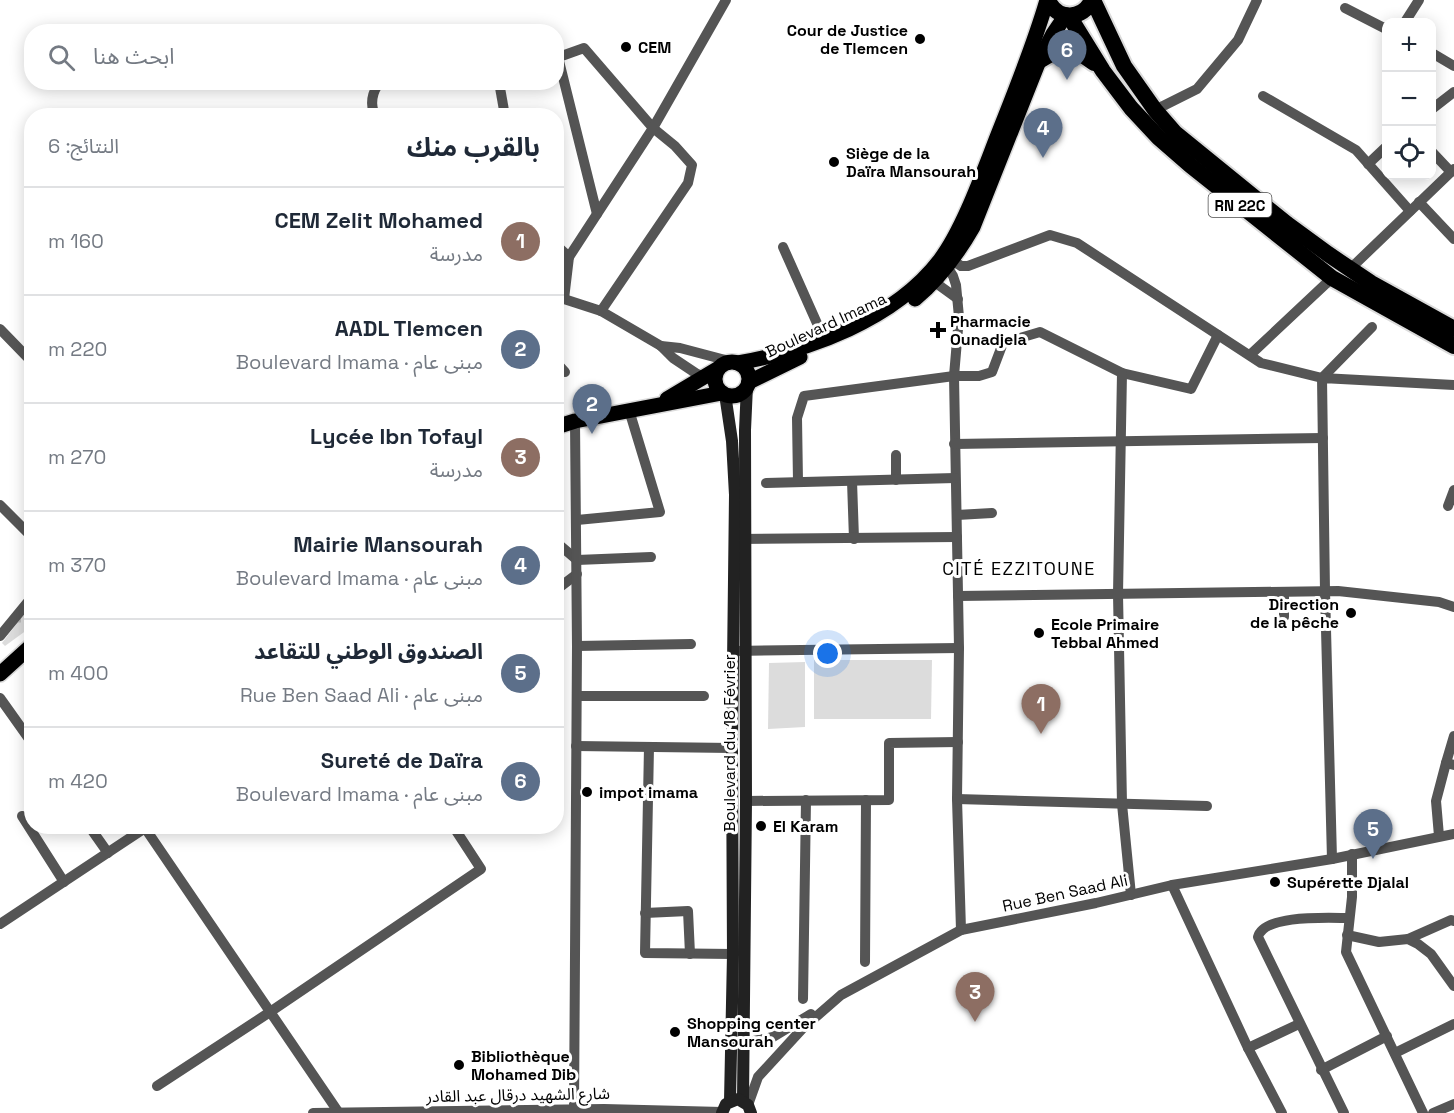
<!DOCTYPE html>
<html lang="ar">
<meta charset="utf-8">
<style>
:root{--surface:#fff;--page:#f6f6f7;--text:#1f2937;--muted:#747a83;--line:#e0e1e3;--accent:#0b8043}
body{margin:0;font-family:"Space Grotesk","Noto Sans Arabic",sans-serif;background:var(--page);color:var(--text);direction:rtl}
.controls{position:absolute;right:18px;top:18px;display:grid;overflow:hidden;border-radius:12px;box-shadow:0 3px 15px #0003}
.controls button{width:54px;height:54px;display:grid;place-items:center;padding:0;border:0;border-bottom:2px solid var(--line);background:var(--surface);color:var(--text);font:30px sans-serif}
.you{position:absolute;left:828px;top:654px;width:21px;height:21px;margin:-15px;border:4px solid #fff;border-radius:50%;background:#1a73e8;box-shadow:0 0 0 9px #1a73e833}
.badge{display:grid;place-items:center;width:39px;height:39px;border-radius:50%;background:var(--accent);color:#fff;font-size:20px;font-weight:700}
.pin{position:absolute;translate:-50% -50px;filter:drop-shadow(0 2px 3px #0008)}
.pin::after{content:'';position:absolute;top:32px;width:21px;height:18px;background:inherit;clip-path:polygon(0 0,100% 0,50% 100%)}
.list{margin:0;padding:0;list-style:none}
h2{display:flex;justify-content:space-between;align-items:center;height:78px;margin:0;padding:0 24px;font-size:26px}
h2 small{font-size:20px;font-weight:400;color:var(--muted)}
.list li{display:grid;grid-template-columns:39px 1fr auto;gap:18px;align-items:center;box-sizing:border-box;height:108px;padding:0 24px;border-top:2px solid var(--line)}
.list b{display:block;font-size:22px;white-space:nowrap}
.list p{margin:0;font-size:20px;white-space:nowrap;color:var(--muted)}
.list em{font-size:20px;font-style:normal;color:var(--muted)}
.icon{flex:none;width:33px;height:33px;fill:none;stroke:currentColor;stroke-width:2;stroke-linecap:round;stroke-linejoin:round}
.map{position:relative;flex:none;width:1454px;height:1113px;overflow:hidden;direction:ltr}
.search{position:absolute;background:var(--surface);box-shadow:0 3px 15px #0003;left:24px;top:24px;width:540px;height:66px;display:flex;align-items:center;gap:15px;box-sizing:border-box;padding:0 21px;border-radius:24px;color:var(--muted);font-size:22px}
.panel{position:absolute;background:var(--surface);box-shadow:0 3px 15px #0003;left:24px;top:108px;width:540px;height:726px;border-radius:24px;direction:rtl}
.map>svg:first-child{display:block}
.cemetery{fill:url(#cemetery-stones)}
.park{fill:#dcdcdc}
.lines{fill:none;stroke-linecap:round;stroke-linejoin:round}
.primary-casing{stroke:#dbdbdb;stroke-width:18}
.trunk-casing{stroke:#dbdbdb;stroke-width:20}
.minor{stroke:#555;stroke-width:10}
.secondary{stroke:#222;stroke-width:12}
.primary{stroke:#000;stroke-width:15}
.trunk{stroke:#000;stroke-width:16}
.poi-dot{fill:#000;stroke:#fff;stroke-width:2}
.labels{text-anchor:middle;dominant-baseline:central;stroke-width:6;stroke-linejoin:round;paint-order:stroke}
.shield{fill:#fff;stroke:#4c4c4c;stroke-width:1.5}
.shield-label{font-size:15px;font-weight:bold;fill:#000}
.poi-label{font-size:16px;font-weight:bold;fill:#000;stroke:#fff;text-anchor:start}
.street-label{font-size:16px;fill:#000;stroke:#fff}
.neighbourhood-label{font-size:18px;letter-spacing:1.5px;fill:#000;stroke:#fff}
</style>
<div class="map">
<svg width="1454" height="1113" viewBox="0 0 1454 1113">
<defs>
<pattern id="cemetery-stones" width="16" height="16" patternUnits="userSpaceOnUse" patternTransform="scale(1.5)"><rect width="16" height="16" fill="#dcdcdc"/><path d="M2 7V4a2 2 0 0 1 4 0v3zM10 15v-3a2 2 0 0 1 4 0v3z" fill="#bbb"/></pattern>
</defs>
<rect width="100%" height="100%" fill="#fff"/>
<!-- cemetery -->
<path class="cemetery" d="M31,605V627L5,646L2,643Z"/>
<!-- park -->
<g class="park">
<path d="M814,660H932L931,719H814Z"/>
<path d="M805,662V727L768,729L769,663Z"/>
</g>
<g class="lines">
<defs>
<g id="primary">
<path d="M915,299C939,279 957,255 973,227L1039,61L1053,34L1066,15"/>
<circle cx="732" cy="379" r="17"/>
<path d="M738,363C810,350 894,320 940,260C964,228 984,170 999,132C1016,89 1034,45 1047,0"/>
<path d="M749,382L800,357"/>
<path d="M667,399L719,368"/>
<path d="M556,427L575,421L722,393"/>
<path d="M0,674L32,645"/>
</g>
<g id="trunk">
<path d="M1048,0C1057,21 1083,20 1092,0"/>
<path d="M1093,0L1124,66L1155,110L1175,133L1287,224L1328,254L1371,283L1454,329"/>
<path d="M1069,16L1103,71L1131,108L1159,138L1190,165L1332,278L1454,346"/>
<path d="M1039,61C1062,46 1072,46 1094,63"/>
</g>
</defs>
<!-- primary casing -->
<use href="#primary" class="primary-casing"/>
<!-- trunk casing -->
<use href="#trunk" class="trunk-casing"/>
<!-- minor -->
<g class="minor">
<path d="M1345,8L1386,29"/>
<path d="M1405,22L1419,0"/>
<path d="M1432,53L1454,66"/>
<path d="M558,57L597,214"/>
<path d="M556,58L584,48L653,128L675,146L692,165L688,183L601,311"/>
<path d="M499,82L505,116"/>
<path d="M1263,96L1356,150L1410,211"/>
<path d="M1432,109L1454,92"/>
<path d="M1155,110L1197,89L1238,40L1257,0"/>
<path d="M375,116C370,104 372,92 380,82"/>
<path d="M1432,152L1451,172"/>
<path d="M1368,164L1386,147"/>
<path d="M1419,202L1454,239"/>
<path d="M556,245L569,257L564,299"/>
<path d="M783,247L824,339"/>
<path d="M569,257L653,128L726,0"/>
<path d="M952,260L961,266H968L1050,235L1077,243L1261,363L1322,378L1372,327"/>
<path d="M944,262L953,276L956,285L959,317L954,376L959,648L957,799L961,930"/>
<path d="M1350,269L1454,169"/>
<path d="M929,278L958,299"/>
<path d="M556,300L564,299L601,311L661,346L673,358L697,374L715,381"/>
<path d="M0,329L32,362"/>
<path d="M661,346L680,348L733,362"/>
<path d="M1250,355L1332,278"/>
<path d="M556,362L565,372"/>
<path d="M1122,373L1191,389L1218,335"/>
<path d="M954,444L1323,438"/>
<path d="M896,455V480"/>
<path d="M852,481L854,539"/>
<path d="M798,482L797,418L804,396L954,376H979L992,372L1003,343L1040,332L1122,373L1118,594L1122,804L1131,895"/>
<path d="M766,483L955,478"/>
<path d="M0,505L32,537"/>
<path d="M1448,506L1454,490"/>
<path d="M957,515L992,513"/>
<path d="M577,520L660,512L629,410"/>
<path d="M738,539L957,537"/>
<path d="M556,542L577,560L651,557"/>
<path d="M556,590L577,574"/>
<path d="M1284,592V617"/>
<path d="M958,596L1338,591L1439,602L1454,607"/>
<path d="M0,636L32,597"/>
<path d="M577,646L691,644"/>
<path d="M733,651L959,648"/>
<path d="M577,696H704"/>
<path d="M0,698L32,743"/>
<path d="M576,746L732,748"/>
<path d="M649,747L645,953L733,954"/>
<path d="M1446,763L1454,736"/>
<path d="M957,799L1207,806"/>
<path d="M746,801L889,800V743L958,742"/>
<path d="M22,816L64,882"/>
<path d="M89,826L108,853"/>
<path d="M145,828L339,1113"/>
<path d="M1439,836L1436,801L1446,763L1454,765"/>
<path d="M1352,854V897L1346,952L1423,1113"/>
<path d="M1332,859L1325,591L1322,378L1454,385"/>
<path d="M1172,885L1248,1048L1282,1113"/>
<path d="M645,913L688,911L690,954"/>
<path d="M0,924L148,826"/>
<path d="M1347,935L1379,942L1408,939L1418,944L1431,954L1454,986"/>
<path d="M1408,939L1451,920L1454,921"/>
<path d="M865,962L866,800"/>
<path d="M803,999L806,800"/>
<path d="M744,1043L773,1037L811,1014"/>
<path d="M1248,1048L1299,1024"/>
<path d="M1395,1053L1454,1024"/>
<path d="M1321,1070L1387,1036"/>
<path d="M157,1086L270,1012L481,869L453,826"/>
<path d="M748,1105L758,1077L802,1029L841,995L961,930L1096,903L1172,885L1332,859L1454,834"/>
<path d="M574,1110L577,646L575,421"/>
<path d="M313,1113L604,1109L722,1112"/>
<path d="M1344,1113L1258,937C1264,914 1329,918 1349,918"/>
<path d="M1433,1113L1454,1104"/>
</g>
<!-- secondary -->
<g class="secondary">
<path d="M725,394L732,441L735,495L732,748L733,954L730,1101"/>
<path d="M743,1100L746,801L745,430L747,386"/>
<path d="M722,1113L726,1104L738,1099L748,1105L751,1113"/>
</g>
<!-- primary -->
<use href="#primary" class="primary"/>
<!-- trunk -->
<use href="#trunk" class="trunk"/>
</g>
<!-- markers -->
<g class="poi-dot">
<circle cx="920" cy="39" r="6"/>
<circle cx="626" cy="47" r="6"/>
<circle cx="834" cy="162" r="6"/>
<path d="M935 321h6v6h6v6h-6v6h-6v-6h-6v-6h6z"/>
<circle cx="1351" cy="613" r="6"/>
<circle cx="1039" cy="633" r="6"/>
<circle cx="587" cy="792" r="6"/>
<circle cx="761" cy="826" r="6"/>
<circle cx="1275" cy="882" r="6"/>
<circle cx="675" cy="1032" r="6"/>
<circle cx="459" cy="1065" r="6"/>
</g>
<g class="labels">
<!-- shield labels -->
<rect class="shield" x="1208.5" y="193" width="63" height="24" rx="4.5"/>
<g class="shield-label">
<text x="1240" y="205">RN 22C</text>
</g>
<!-- poi labels -->
<g class="poi-label">
<text x="908" y="30" text-anchor="end">Cour de Justice<tspan x="908" dy="18">de Tlemcen</tspan></text>
<text x="638" y="47">CEM</text>
<text x="846" y="153">Siège de la<tspan x="846" dy="18">Daïra Mansourah</tspan></text>
<text x="950" y="321">Pharmacie<tspan x="950" dy="18">Ounadjela</tspan></text>
<text x="1339" y="604" text-anchor="end">Direction<tspan x="1339" dy="18">de la pêche</tspan></text>
<text x="1051" y="624">Ecole Primaire<tspan x="1051" dy="18">Tebbal Ahmed</tspan></text>
<text x="599" y="792">impot imama</text>
<text x="773" y="826">El Karam</text>
<text x="1287" y="882">Supérette Djalal</text>
<text x="687" y="1023">Shopping center<tspan x="687" dy="18">Mansourah</tspan></text>
<text x="471" y="1056">Bibliothèque<tspan x="471" dy="18">Mohamed Dib</tspan></text>
</g>
<!-- street labels -->
<g class="street-label">
<text transform="translate(826 325) rotate(-25)">Boulevard Imama</text>
<text transform="translate(729 743) rotate(-90)">Boulevard du 18 Février</text>
<text transform="translate(1065 893) rotate(-12)">Rue Ben Saad Ali</text>
<text transform="translate(518 1095) rotate(-1)">شارع الشهيد درقال عبد القادر</text>
</g>
<!-- neighbourhood labels -->
<g class="neighbourhood-label">
<text x="1019" y="568">CITÉ EZZITOUNE</text>
</g>
</g>
</svg>
<div class="controls">
<button>+</button>
<button>−</button>
<button><svg class="icon" aria-label="locate" viewBox="0 0 24 24"><circle cx="12" cy="12" r="6"/><path d="M12 2v4M12 18v4M2 12h4M18 12h4"/></svg></button>
</div>
<div class="you"></div>
<div class="pin badge" style="left:1041px;top:734px;background:#8d6e63">1</div>
<div class="pin badge" style="left:592px;top:434px;background:#5c6f8a">2</div>
<div class="pin badge" style="left:975px;top:1022px;background:#8d6e63">3</div>
<div class="pin badge" style="left:1043px;top:158px;background:#5c6f8a">4</div>
<div class="pin badge" style="left:1373px;top:859px;background:#5c6f8a">5</div>
<div class="pin badge" style="left:1067px;top:80px;background:#5c6f8a">6</div>
<div class="search"><svg class="icon" aria-label="search" viewBox="0 0 24 24"><circle cx="10" cy="10" r="6"/><path d="M15 15l6 6"/></svg>ابحث هنا</div>
<section class="panel">
<h2>بالقرب منك<small>النتائج: 6</small></h2>
<ul class="list">
<li><span class="badge" style="background:#8d6e63">1</span><div><b>CEM Zelit Mohamed</b><p>مدرسة</p></div><em>160 m</em></li>
<li><span class="badge" style="background:#5c6f8a">2</span><div><b>AADL Tlemcen</b><p>مبنى عام · Boulevard Imama</p></div><em>220 m</em></li>
<li><span class="badge" style="background:#8d6e63">3</span><div><b>Lycée Ibn Tofayl</b><p>مدرسة</p></div><em>270 m</em></li>
<li><span class="badge" style="background:#5c6f8a">4</span><div><b>Mairie Mansourah</b><p>مبنى عام · Boulevard Imama</p></div><em>370 m</em></li>
<li><span class="badge" style="background:#5c6f8a">5</span><div><b>الصندوق الوطني للتقاعد</b><p>مبنى عام · Rue Ben Saad Ali</p></div><em>400 m</em></li>
<li><span class="badge" style="background:#5c6f8a">6</span><div><b>Sureté de Daïra</b><p>مبنى عام · Boulevard Imama</p></div><em>420 m</em></li>
</ul>
</section>
</div>
